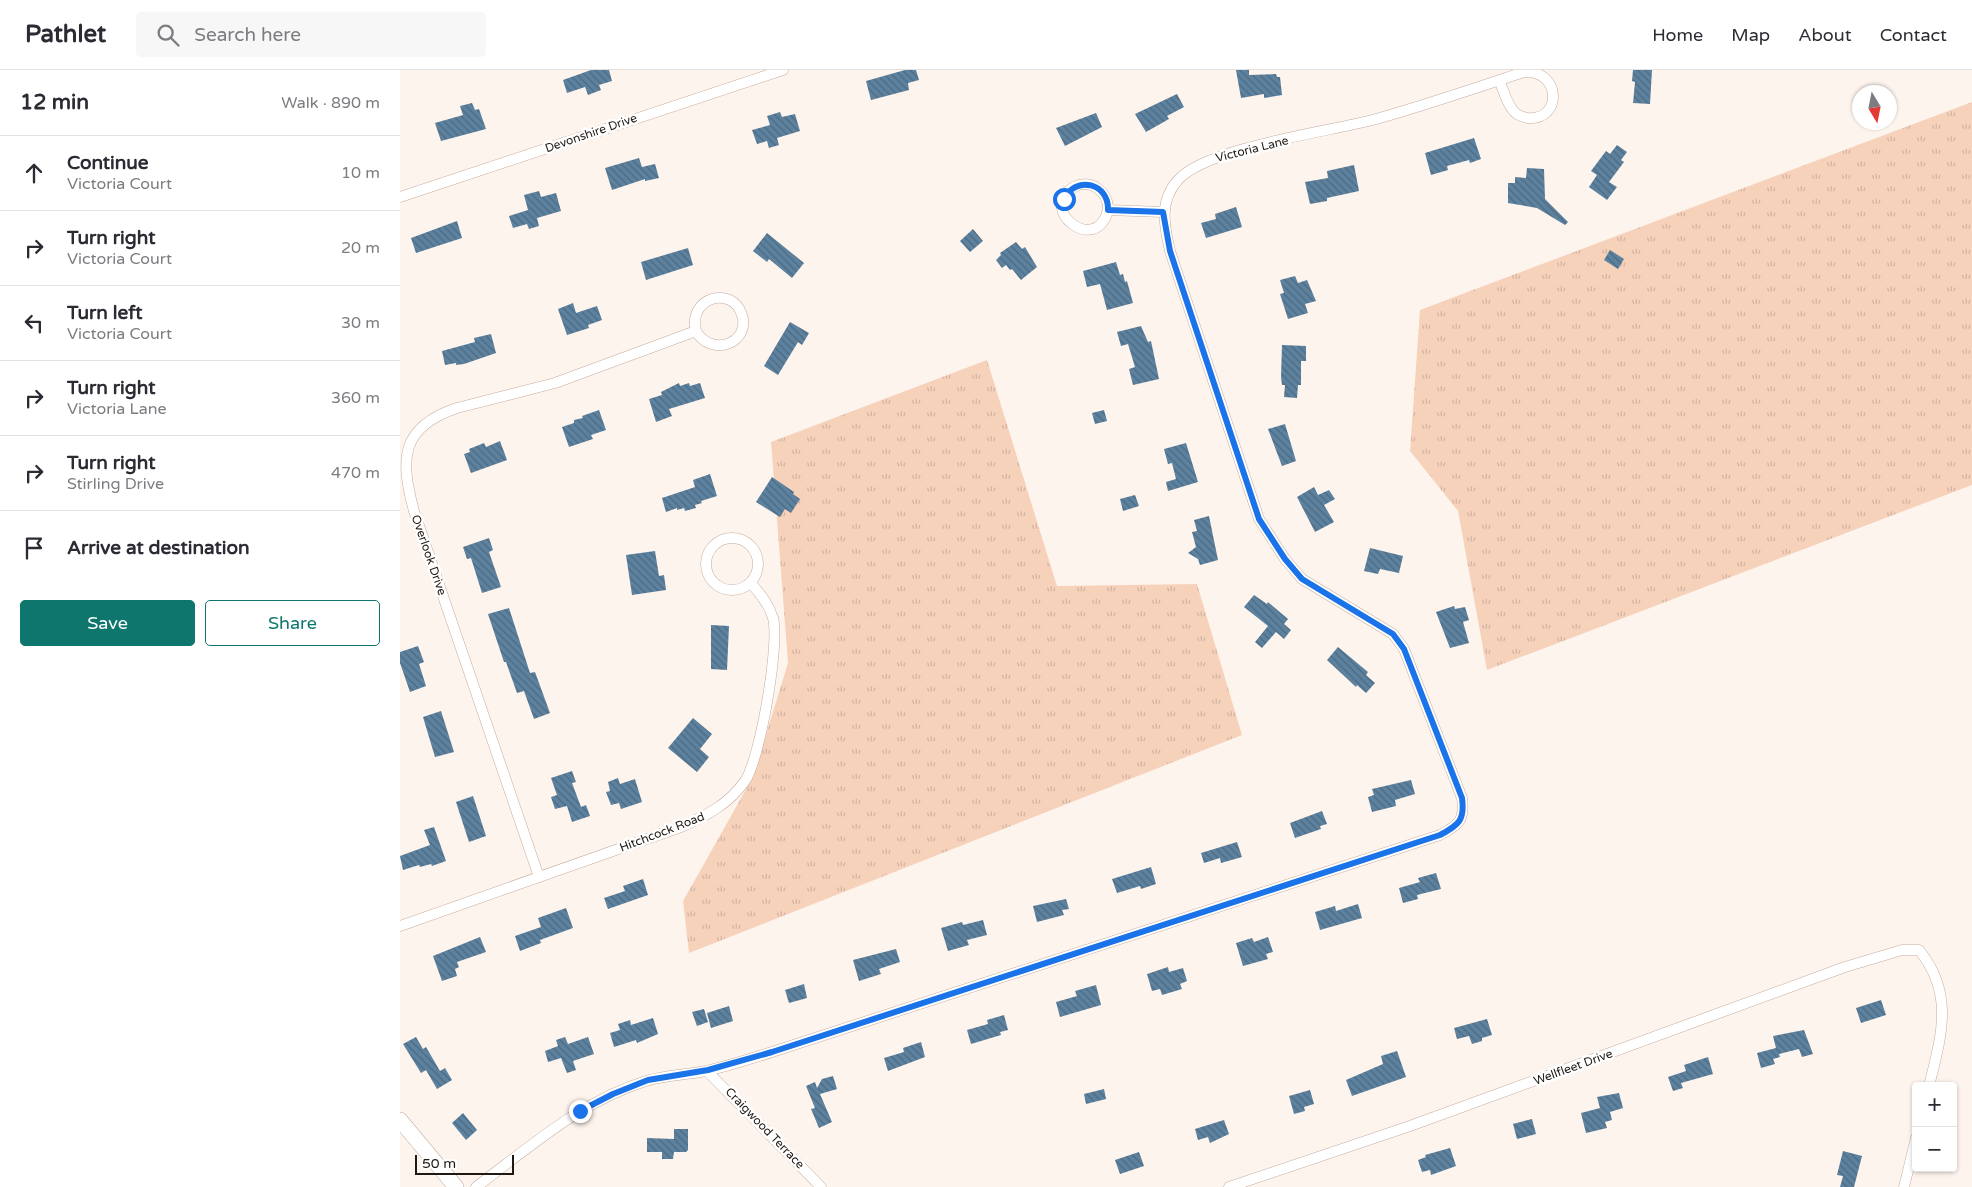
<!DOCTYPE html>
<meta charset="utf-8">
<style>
:root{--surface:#fff;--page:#f7f7f7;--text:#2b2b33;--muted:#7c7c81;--line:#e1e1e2;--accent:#0f766e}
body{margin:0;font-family:"Varela Round",sans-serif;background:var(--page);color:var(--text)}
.controls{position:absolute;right:15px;bottom:15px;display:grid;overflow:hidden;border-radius:5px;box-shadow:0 1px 4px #0004}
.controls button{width:45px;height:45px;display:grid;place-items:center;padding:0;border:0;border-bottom:1px solid var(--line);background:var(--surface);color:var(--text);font:25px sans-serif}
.compass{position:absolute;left:1452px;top:15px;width:45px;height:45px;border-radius:50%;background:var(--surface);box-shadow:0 1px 4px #0004;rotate:170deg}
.scale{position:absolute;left:15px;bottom:12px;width:99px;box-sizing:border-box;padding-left:5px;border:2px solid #201813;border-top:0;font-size:14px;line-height:18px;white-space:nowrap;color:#201813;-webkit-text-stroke:4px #fff;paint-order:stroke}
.stop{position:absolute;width:15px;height:15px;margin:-11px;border:4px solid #1a73e8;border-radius:50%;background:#fff}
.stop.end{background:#1a73e8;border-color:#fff;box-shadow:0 1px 5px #0008}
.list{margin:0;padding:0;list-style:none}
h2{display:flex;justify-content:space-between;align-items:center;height:65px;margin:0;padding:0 20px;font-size:21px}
h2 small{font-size:16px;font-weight:400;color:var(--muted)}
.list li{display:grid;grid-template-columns:32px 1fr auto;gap:15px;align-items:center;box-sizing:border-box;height:75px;padding:0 20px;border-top:1px solid var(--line)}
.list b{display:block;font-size:19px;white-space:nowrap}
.list p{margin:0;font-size:16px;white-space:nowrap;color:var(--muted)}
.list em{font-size:16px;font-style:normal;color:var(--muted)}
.actions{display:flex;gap:10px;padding:15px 20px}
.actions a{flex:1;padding:11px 0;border:1px solid var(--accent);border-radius:5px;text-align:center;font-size:18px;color:var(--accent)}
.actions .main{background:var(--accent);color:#fff}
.icon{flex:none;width:28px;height:28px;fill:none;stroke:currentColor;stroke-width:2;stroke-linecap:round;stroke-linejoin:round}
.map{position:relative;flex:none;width:1572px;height:1117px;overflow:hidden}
header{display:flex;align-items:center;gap:30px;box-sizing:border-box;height:70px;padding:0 25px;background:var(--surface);border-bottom:1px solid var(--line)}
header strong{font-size:24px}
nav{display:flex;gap:28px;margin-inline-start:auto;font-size:18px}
.search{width:350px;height:45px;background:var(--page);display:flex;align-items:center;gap:12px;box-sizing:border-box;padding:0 18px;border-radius:5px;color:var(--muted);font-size:19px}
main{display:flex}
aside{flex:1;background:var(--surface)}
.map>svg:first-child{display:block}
.grass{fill:url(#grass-tufts)}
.building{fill:url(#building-back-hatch)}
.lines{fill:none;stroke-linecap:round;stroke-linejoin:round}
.minor-casing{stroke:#c4ac9f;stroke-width:11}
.secondary-casing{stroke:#c4ac9f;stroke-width:16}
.minor{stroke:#fff;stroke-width:10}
.secondary{stroke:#fff;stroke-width:15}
.route{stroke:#1a73e8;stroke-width:6}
.labels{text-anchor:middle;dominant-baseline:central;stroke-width:5;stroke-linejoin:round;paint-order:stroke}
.street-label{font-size:12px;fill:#201813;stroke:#fff}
</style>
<header>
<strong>Pathlet</strong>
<div class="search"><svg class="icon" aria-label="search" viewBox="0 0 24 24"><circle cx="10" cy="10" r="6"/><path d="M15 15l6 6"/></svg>Search here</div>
<nav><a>Home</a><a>Map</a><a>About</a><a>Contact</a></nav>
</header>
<main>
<aside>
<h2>12 min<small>Walk · 890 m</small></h2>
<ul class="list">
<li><svg class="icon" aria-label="ahead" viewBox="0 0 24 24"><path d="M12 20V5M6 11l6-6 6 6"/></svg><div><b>Continue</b><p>Victoria Court</p></div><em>10 m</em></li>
<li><svg class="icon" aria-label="right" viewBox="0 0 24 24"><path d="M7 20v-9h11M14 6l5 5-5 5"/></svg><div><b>Turn right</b><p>Victoria Court</p></div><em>20 m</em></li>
<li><svg class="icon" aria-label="left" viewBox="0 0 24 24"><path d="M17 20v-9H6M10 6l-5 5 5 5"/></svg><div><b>Turn left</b><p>Victoria Court</p></div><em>30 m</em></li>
<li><svg class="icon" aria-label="right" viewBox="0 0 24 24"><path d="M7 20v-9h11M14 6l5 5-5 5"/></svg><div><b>Turn right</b><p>Victoria Lane</p></div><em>360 m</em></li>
<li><svg class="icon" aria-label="right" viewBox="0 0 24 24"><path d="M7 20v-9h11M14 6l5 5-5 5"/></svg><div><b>Turn right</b><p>Stirling Drive</p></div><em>470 m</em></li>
<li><svg class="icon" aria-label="arrive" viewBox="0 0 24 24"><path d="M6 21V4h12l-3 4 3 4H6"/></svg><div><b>Arrive at destination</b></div></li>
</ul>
<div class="actions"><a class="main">Save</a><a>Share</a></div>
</aside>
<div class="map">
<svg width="1572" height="1117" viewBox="0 0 1572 1117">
<defs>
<pattern id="grass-tufts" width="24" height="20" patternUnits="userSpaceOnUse" patternTransform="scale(1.25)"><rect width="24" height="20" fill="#f7d2bb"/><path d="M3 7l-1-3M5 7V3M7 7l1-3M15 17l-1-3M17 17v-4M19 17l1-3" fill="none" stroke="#d3b4a0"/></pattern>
<pattern id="building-back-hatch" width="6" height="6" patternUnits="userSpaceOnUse" patternTransform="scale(1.25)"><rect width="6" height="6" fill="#5d829f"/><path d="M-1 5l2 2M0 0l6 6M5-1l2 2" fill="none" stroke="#4c6980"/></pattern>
</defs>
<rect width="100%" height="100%" fill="#fef4ee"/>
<!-- grass -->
<g class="grass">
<path d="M1572,32V415L1087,600L1058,441L1010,381L1020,240Z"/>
<path d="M587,290L657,516L797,514L842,665L289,883L283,831L353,707L388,593L371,372Z"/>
</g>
<!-- building -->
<g class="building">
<path d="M191,0H209L212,11L199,15L201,20L188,25L185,17L167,23L163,10Z"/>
<path d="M505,0H516L519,10L508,13L509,20L471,30L466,11Z"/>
<path d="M836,0H849V5L876,4L877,7H880L882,25L864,28V24L841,28Z"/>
<path d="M1233,0H1252L1250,34L1233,33L1235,12L1232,11Z"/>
<path d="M777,24L784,37L767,46L769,49L746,62L735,44Z"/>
<path d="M72,33L75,40L79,39L86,59L41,71L35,53L63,45L60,36Z"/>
<path d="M380,42L382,47L395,44L400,61L377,68L379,75L369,78L367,71L357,74L352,60L370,55L367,46Z"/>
<path d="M696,43L702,57L665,76L656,58Z"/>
<path d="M1074,68L1081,89L1070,93L1069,90L1047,96L1048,100L1031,105L1025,83Z"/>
<path d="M1217,75L1227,82L1221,90L1224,92L1209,112L1217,117L1207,130L1189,117L1197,105L1191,101L1206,81L1210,84Z"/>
<path d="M239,88L242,97L255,94L259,108L245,111V109L212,120L205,98Z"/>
<path d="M954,95L959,121L927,128V131L910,134L905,112L928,108L927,101Z"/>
<path d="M1127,98L1144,99L1145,129L1168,152L1165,155L1137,138L1108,133V113H1115V107L1126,108Z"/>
<path d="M139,121L141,127L156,123L161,141L137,148L139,156L129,159L127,154L113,158L109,146L128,140L124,125Z"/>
<path d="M836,137L842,157L806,168L801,153L816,149L815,144Z"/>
<path d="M57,151L62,168L16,183L11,168Z"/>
<path d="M573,159L583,171L570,182L560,171Z"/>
<path d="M367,163L404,193L392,208L369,189L367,192L353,181Z"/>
<path d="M616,172L622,179L625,177L637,197L621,210L612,199L610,200L606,195L602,198L596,190L601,185L600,183Z"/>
<path d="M288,178L293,195L246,210L241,192Z"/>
<path d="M1210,180L1224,189L1218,199L1204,190Z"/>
<path d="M716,192L720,205L723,204L725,212L727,211L733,233L707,240L700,214L687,217L683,201Z"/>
<path d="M895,206L898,213L907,210L916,231L905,234L908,243L888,249L880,224L884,223L880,210Z"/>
<path d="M173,233L176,243L197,236L202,250L188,255L189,258L167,265L158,239Z"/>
<path d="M390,252L409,263L402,275L398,272L378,305L364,296Z"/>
<path d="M741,256L748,272L751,271L759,309L733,315L729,299L735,297L728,274L721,276L717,262Z"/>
<path d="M91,264L96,283L64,294L56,295V293L45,295L42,281L75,272L74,268Z"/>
<path d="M882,275L906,276V291H901V315H898L897,328L884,327L885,315H882L881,307Z"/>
<path d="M279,313L280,316L289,313L290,316L300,313L305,328L269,339L272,346L256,352L249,329L262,325L261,322Z"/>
<path d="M199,340L206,360L191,365L193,369L169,377L162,357L174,353V350L183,348L182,346Z"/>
<path d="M704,340L707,351L695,354L692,343Z"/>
<path d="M885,354L896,391L882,396L868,359Z"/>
<path d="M100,371L107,390L71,403L64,384L70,382L69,379L84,373L86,377Z"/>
<path d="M786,373L798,412L768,421L766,412L776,409L772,393L768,394L764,379Z"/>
<path d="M310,404L317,426L301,431L302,433L295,435L296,438L285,441L284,438L277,440V438L266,442L262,428L295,417L293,410Z"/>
<path d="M372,407L394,422L393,424L400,429L391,443L385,439L380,447L356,432Z"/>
<path d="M914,417L918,425L929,420L935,429L924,435L934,452L915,462L897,427Z"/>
<path d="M735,425L739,436L723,441L720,429Z"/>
<path d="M809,446L818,490L800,495L798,489L788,483L796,477L792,462L797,461L794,450Z"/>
<path d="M89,468L93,480L89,482L101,517L82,523L71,488L67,489L63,477Z"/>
<path d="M970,478L1003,486L999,503L980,499L978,504L964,501Z"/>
<path d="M255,481L259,506L264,505L266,520L232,525L226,485Z"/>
<path d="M854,525L867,534L868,532L888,549L884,554L891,560L884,569L876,562L862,578L855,572L868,556L844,537Z"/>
<path d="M1054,536L1055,539L1065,537L1069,550L1063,552L1069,573L1050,578L1036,542Z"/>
<path d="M109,538L130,603L135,602L150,643L134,649L124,621L117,623L106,592H104L88,544Z"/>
<path d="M311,555L329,556L327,600L311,599Z"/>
<path d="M18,576L24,592L19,594L26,616L10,622L0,593V582Z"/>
<path d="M938,577L968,602L966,605L975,613L966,623L957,615L956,617L927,590Z"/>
<path d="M41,641L54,682L35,687L23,647Z"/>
<path d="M293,648L312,664L300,679L309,687L297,702L268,678Z"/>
<path d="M172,701L176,712L172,713L181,737L186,735L190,746L172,752L167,736L155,739L151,727L157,725L151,708Z"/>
<path d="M218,708L220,714L235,709L242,732L221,739L219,733L211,735L206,722L210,721L208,712Z"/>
<path d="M1011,710L1015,724L995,730L996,736L972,742L968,727L974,725L972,719Z"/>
<path d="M73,726L86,766L69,772L56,732Z"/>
<path d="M922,741L927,754L920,756L921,759L895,768L890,753Z"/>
<path d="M34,757L46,791L32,796L31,794L20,797L19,795L3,800L0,786L30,775L24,760Z"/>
<path d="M837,772L842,787L821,793L820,788L804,793L801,783Z"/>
<path d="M751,797L756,814L741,819L740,816L717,823L712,809Z"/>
<path d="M1036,803L1041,819L1017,825L1018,829L1003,833L999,818L1020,812L1018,808Z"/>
<path d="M243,809L248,825L208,839L204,828L225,821L223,816Z"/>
<path d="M666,829L669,839L662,840L664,845L637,852L633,836Z"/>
<path d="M958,834L962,848L920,860L915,842L935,836L936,841Z"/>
<path d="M166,838L173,858L140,870L141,873L120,881L115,866L141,857L138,848Z"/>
<path d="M583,850L587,865L567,870L569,875L548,881L541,858L562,852L563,855Z"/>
<path d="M80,867L86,882L57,892L59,897L55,899L57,906L42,911L33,886Z"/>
<path d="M868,867L873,882L866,884L868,889L843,896L836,873L852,868L854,872Z"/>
<path d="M496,879L500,892L479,899L481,904L459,911L453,890Z"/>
<path d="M768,897L769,902L783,898L787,911L780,914L782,919L762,925L760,919L752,921L747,904Z"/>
<path d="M404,914L407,928L389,933L385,920Z"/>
<path d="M696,915L701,935L660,947L656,932L677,926L675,921Z"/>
<path d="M1481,930L1486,945L1461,953L1456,938Z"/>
<path d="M329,936L333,951L311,958L307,943Z"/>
<path d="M304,939L308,952L297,956L292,942Z"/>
<path d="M604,945L608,960L600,962L601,965L571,974L567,960L588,954L587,950Z"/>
<path d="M253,948L258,964L237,973L236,970L214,977L210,963L220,960L218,954L230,950L231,955Z"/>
<path d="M1087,949L1092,965L1082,968V971L1072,974L1069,966L1057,969L1054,958Z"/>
<path d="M1404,960L1413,984L1402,987L1399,979L1379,984L1380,987L1373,989L1375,994L1361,998L1357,983L1376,978L1373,966Z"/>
<path d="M16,967L23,979L26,977L40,1001L45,998L52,1010L37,1019L26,1000L21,1003L3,974Z"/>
<path d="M165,967L168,974L188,967L194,984L173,991L176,1000L167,1003L161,988L148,992L145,981L158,976L156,970Z"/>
<path d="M521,972L525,987L488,1001L484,988L504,982L503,978Z"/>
<path d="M997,981L1006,1007L952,1026L946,1010L983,994L981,986Z"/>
<path d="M1308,987L1313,1004L1281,1013L1283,1018L1273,1021L1268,1007L1286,1001L1284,995Z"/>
<path d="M433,1006L437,1019L420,1024L432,1052L419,1058L411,1039L415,1038L406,1016L415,1012L417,1018L422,1009Z"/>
<path d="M704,1019L706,1029L686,1034L684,1024Z"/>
<path d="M910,1020L914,1034L904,1037L905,1041L894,1044L889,1026Z"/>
<path d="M1219,1023L1223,1038L1210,1042L1212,1050L1205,1052L1207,1058L1186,1063L1181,1043L1200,1038L1197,1027Z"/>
<path d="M63,1043L77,1060L66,1070L52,1053Z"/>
<path d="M1132,1049L1136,1064L1117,1069L1113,1054Z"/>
<path d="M824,1050L829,1064L810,1073L808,1067L798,1070L795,1059Z"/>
<path d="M274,1059H288V1080L286,1082H274L273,1089H262V1082H247V1068L274,1069Z"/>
<path d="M1050,1078L1056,1096L1031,1105L1030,1100L1022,1102L1018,1090L1026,1087L1025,1085Z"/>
<path d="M1443,1081L1462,1086L1454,1117H1440L1443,1106L1437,1105Z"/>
<path d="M739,1082L744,1096L720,1104L715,1090Z"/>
</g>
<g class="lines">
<defs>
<g id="minor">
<path d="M0,127L383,0"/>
<path d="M708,140C709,122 691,108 674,117C636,138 696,187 708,140L763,142"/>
<circle cx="332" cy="494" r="26"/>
<path d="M139,807L14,441C0,389 0,357 57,338L155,313L296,261C311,288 351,273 342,245C332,214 287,228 296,261"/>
<path d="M0,856L281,757C306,746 329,734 345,711C360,689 380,574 373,548C369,534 360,524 351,513"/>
<path d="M307,1001L421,1117"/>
<path d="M76,1117C130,1077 181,1031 246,1011C265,1005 286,1005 306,1001C328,996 350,989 372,982L1040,765C1059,755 1065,750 1062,728L1004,579L993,564L902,509L885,489L859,449L770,181C764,155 759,131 778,110C808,77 929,62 976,49C1026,35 1075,18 1124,2C1162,0 1162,51 1128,48C1122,47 1115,44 1112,39C1106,31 1103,19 1099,10"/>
<path d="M829,1117L1010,1056L1445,897L1502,880H1519C1555,924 1541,967 1529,1016"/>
<path d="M1504,1117L1516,1068"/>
</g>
<path id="secondary" d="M0,1050L56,1117"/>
</defs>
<!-- minor casing -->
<use href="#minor" class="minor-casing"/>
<!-- secondary casing -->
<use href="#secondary" class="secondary-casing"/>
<!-- minor -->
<use href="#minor" class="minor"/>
<!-- secondary -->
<use href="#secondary" class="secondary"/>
</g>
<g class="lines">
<!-- route -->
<path class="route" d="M180,1041L213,1024L248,1010L308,1000L372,982L1040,765C1059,755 1065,750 1062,728L1004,579L993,564L902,509L885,489L859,449L770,181L763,142L708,140C709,113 676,105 664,129"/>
</g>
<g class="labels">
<!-- street labels -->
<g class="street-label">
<text transform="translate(191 63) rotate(-19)">Devonshire Drive</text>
<text transform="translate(852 79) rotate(-14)">Victoria Lane</text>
<text transform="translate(29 485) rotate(71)">Overlook Drive</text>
<text transform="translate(262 762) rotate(-21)">Hitchcock Road</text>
<text transform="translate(1173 997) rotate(-20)">Wellfleet Drive</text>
<text transform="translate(365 1058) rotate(46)">Craigwood Terrace</text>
</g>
</g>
</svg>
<div class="controls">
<button>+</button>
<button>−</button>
</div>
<svg class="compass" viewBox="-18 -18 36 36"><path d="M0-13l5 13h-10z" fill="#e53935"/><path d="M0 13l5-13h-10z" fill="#7c7c81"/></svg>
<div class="scale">50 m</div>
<div class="stop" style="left:664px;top:129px"></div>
<div class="stop end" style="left:180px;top:1041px"></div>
</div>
</main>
